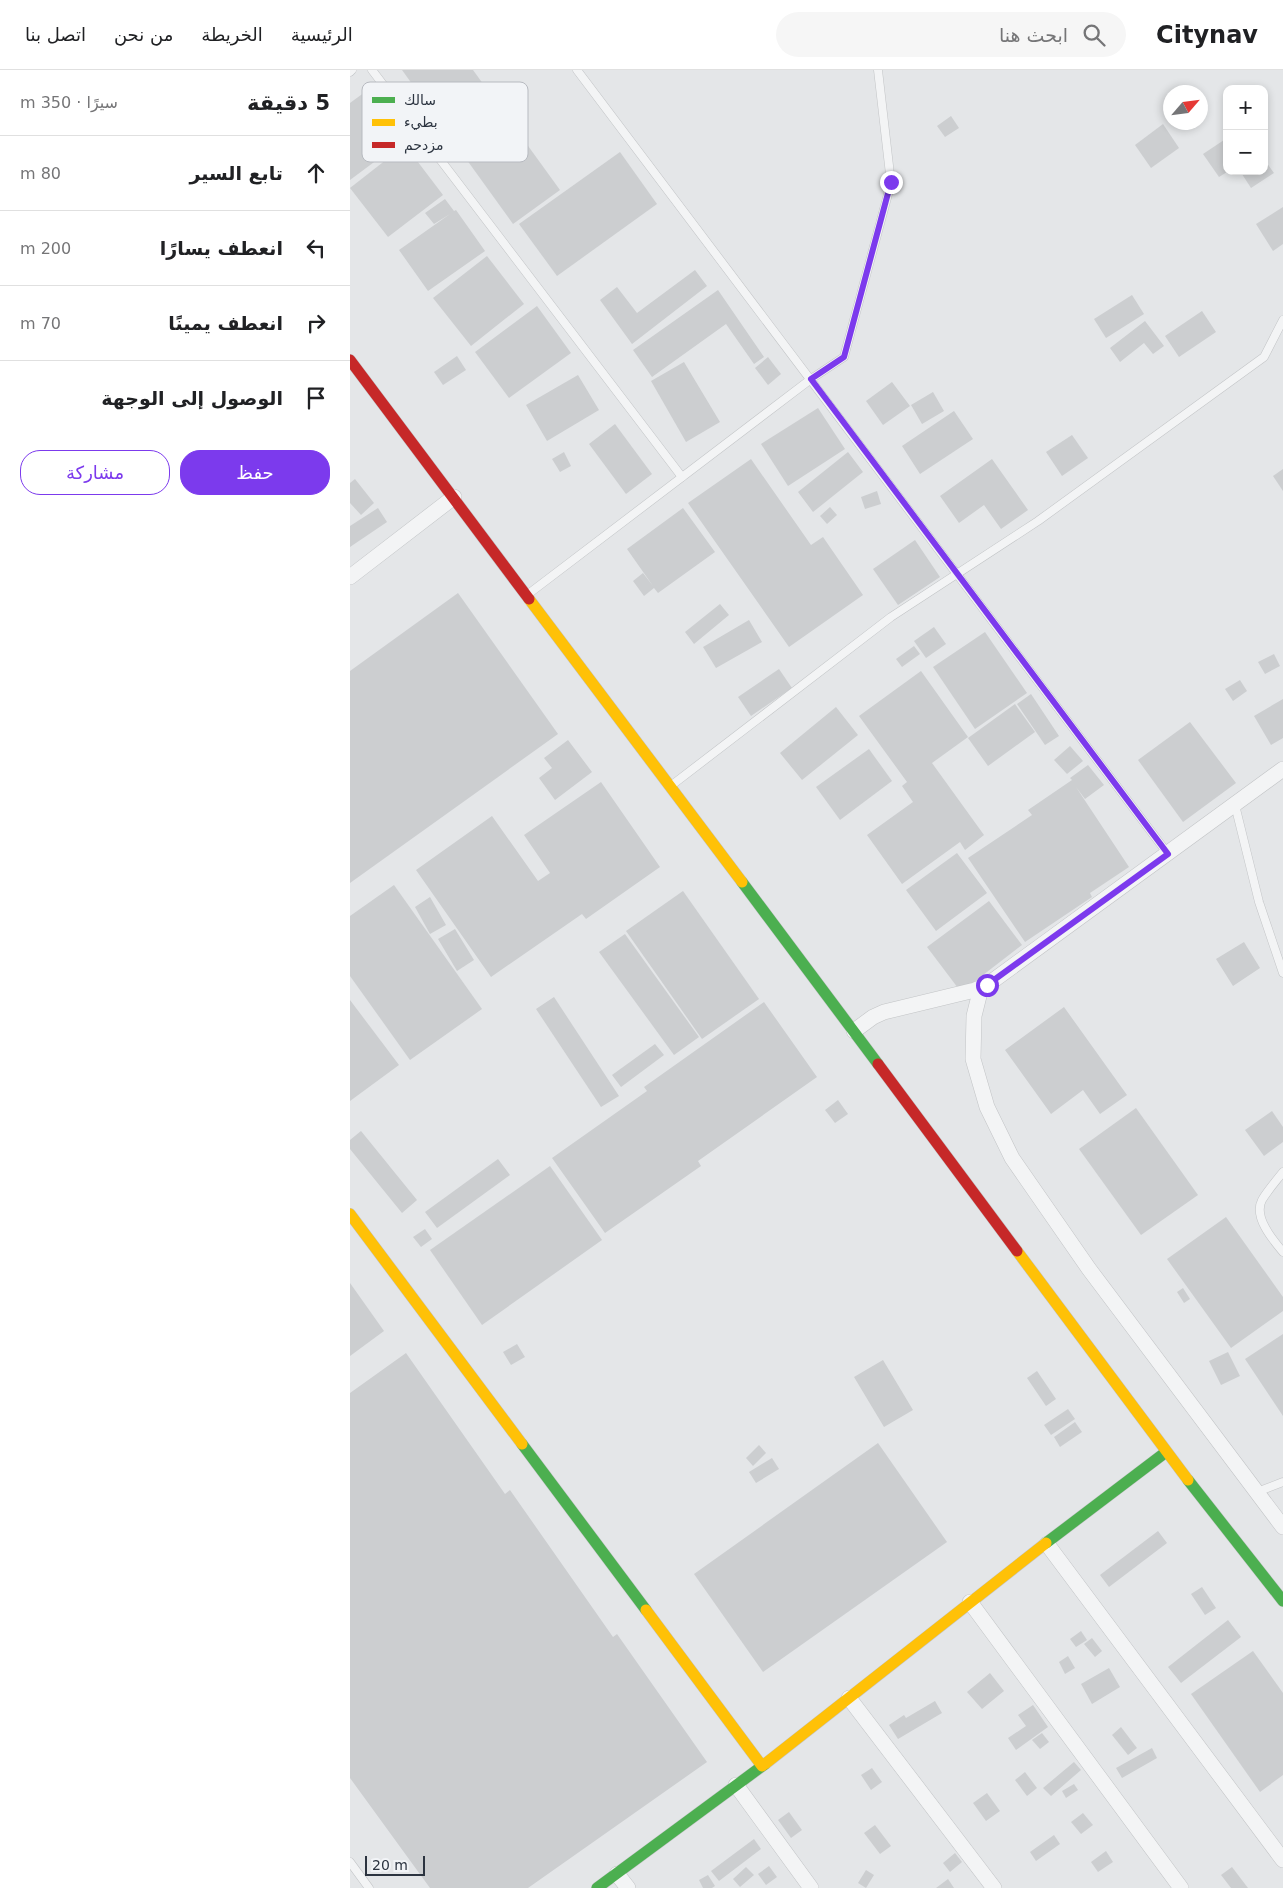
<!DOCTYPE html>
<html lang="ar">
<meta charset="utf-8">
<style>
:root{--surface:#fff;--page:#f6f6f6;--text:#202124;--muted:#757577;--line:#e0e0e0;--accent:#7c3aed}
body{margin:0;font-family:"DejaVu Sans","Noto Sans Arabic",sans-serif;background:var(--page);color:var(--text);direction:rtl}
.controls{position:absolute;right:15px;top:15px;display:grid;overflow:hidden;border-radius:10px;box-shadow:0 2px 8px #0003}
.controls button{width:45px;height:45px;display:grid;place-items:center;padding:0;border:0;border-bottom:1px solid var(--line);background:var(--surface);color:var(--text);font:25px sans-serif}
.compass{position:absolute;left:813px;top:15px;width:45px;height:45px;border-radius:50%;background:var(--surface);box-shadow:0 2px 8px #0003;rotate:62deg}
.scale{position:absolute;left:15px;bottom:12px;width:60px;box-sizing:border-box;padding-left:5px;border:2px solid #2c3440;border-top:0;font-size:14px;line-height:18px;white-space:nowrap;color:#2c3440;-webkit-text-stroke:4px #f2f4f7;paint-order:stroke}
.stop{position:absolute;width:15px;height:15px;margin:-11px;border:4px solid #7c3aed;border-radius:50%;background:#fff}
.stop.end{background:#7c3aed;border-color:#fff;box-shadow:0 1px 5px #0008}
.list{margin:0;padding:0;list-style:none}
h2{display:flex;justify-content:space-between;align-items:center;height:65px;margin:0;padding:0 20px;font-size:21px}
h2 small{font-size:16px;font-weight:400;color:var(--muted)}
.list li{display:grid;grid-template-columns:32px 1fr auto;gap:15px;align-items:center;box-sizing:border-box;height:75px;padding:0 20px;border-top:1px solid var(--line)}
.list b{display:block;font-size:19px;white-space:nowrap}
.list em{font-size:16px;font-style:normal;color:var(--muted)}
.actions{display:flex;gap:10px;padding:15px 20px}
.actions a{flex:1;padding:11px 0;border:1px solid var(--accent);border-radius:20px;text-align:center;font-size:18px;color:var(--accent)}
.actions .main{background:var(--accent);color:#fff}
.icon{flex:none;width:28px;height:28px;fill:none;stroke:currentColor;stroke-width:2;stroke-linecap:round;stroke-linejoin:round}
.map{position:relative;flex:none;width:933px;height:1818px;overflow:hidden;direction:ltr}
header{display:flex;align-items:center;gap:30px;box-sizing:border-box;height:70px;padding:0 25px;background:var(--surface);border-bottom:1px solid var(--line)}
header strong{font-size:24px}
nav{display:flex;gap:28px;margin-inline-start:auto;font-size:18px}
.search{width:350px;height:45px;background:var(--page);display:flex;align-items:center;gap:12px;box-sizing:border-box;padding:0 18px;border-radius:28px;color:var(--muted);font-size:19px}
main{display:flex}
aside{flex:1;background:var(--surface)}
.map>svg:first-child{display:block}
.building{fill:#ccced0}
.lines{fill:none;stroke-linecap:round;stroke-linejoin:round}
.lane-casing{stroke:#c2c4c6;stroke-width:9}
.street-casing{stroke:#c2c4c6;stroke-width:16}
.fast-casing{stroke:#c2c4c6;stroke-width:12}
.slow-casing{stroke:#c2c4c6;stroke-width:12}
.jam-casing{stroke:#c2c4c6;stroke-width:12}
.lane{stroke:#f3f4f5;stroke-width:8}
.street{stroke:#f3f4f5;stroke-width:15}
.fast{stroke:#4caf50;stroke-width:11}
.slow{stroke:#ffc107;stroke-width:11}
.jam{stroke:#c62828;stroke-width:11}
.route{stroke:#7c3aed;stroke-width:6}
.key{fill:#f2f4f7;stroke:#b7bac0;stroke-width:1}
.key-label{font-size:14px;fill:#2c3440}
</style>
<header>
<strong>Citynav</strong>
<div class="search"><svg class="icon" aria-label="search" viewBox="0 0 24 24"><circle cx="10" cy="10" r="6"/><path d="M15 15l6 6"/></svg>ابحث هنا</div>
<nav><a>الرئيسية</a><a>الخريطة</a><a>من نحن</a><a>اتصل بنا</a></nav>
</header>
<main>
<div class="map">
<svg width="933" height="1818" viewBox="0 0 933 1818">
<rect width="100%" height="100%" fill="#e4e6e8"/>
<!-- building -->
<g class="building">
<path d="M52,0H123L210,120L163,154Z"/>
<path d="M15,22L51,72L0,110V33Z"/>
<path d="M601,46L609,58L595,67L587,56Z"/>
<path d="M813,54L829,78L801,98L785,75Z"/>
<path d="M877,68V102L869,107L853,84Z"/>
<path d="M55,75L93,125L38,167L0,118Z"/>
<path d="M270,82L307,134L207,206L169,154Z"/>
<path d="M914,89L924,103L901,118L890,101H914Z"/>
<path d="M95,129L104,141L106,140L135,181L78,221L49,180L100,144L84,154L75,143Z"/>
<path d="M933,137V174L923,181L906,154Z"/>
<path d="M137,186L174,234L121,276L83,228Z"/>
<path d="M345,200L357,216L282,274L250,230L267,217L287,243Z"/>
<path d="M368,220L414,287L404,294L376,254L302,307L283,280Z"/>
<path d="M782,225L794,244L756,268L744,249Z"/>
<path d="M187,236L221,283L159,328L125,282Z"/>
<path d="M852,241L866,262L829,287L815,266Z"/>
<path d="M795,251L814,276L803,284L794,273L770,292L760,278Z"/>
<path d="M107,286L116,300L93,315L84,302Z"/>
<path d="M418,287L431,304L418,315L405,298Z"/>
<path d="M334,292L370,352L336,372L301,311Z"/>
<path d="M228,305L249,340L197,371L176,335Z"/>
<path d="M542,312L560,336L533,355L516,331Z"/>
<path d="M583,322L594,341L572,354L561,335Z"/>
<path d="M468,338L495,379L438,416L411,374Z"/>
<path d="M604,341L623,369L570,404L552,376Z"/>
<path d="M265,354L302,404L276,424L239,374Z"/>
<path d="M722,365L738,388L712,406L696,382Z"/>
<path d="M214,382L221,396L210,402L202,389Z"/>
<path d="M498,382L513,402L463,442L448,422Z"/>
<path d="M401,389L461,475L473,467L513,525L439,577L338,433Z"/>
<path d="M642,389L678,440L651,459L634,435L609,453L590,426Z"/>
<path d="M933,399V421L923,406Z"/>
<path d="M5,409L24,433L11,445L0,433V413Z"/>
<path d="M527,421L531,434L515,439L511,427Z"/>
<path d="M480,437L487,445L477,454L470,446Z"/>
<path d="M28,438L37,452L0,477V456Z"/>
<path d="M333,438L365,482L308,523L304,518L294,526L283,511L293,503L303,516L277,479Z"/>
<path d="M565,470L590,507L548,535L523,499Z"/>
<path d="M108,523L208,664L0,813V601Z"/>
<path d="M370,534L379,545L344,574L335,562Z"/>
<path d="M399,550L412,572L366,598L353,577Z"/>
<path d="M584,557L596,574L576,588L564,571Z"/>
<path d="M635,562L677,623L625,659L583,597Z"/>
<path d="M564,576L570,584L552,597L546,589Z"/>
<path d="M924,584L930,596L915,604L908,592Z"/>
<path d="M429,599L442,618L401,646L388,627Z"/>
<path d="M571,601L618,667L582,693L634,765L615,780L610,772L552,814L517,765L563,732L552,716L557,712L509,646Z"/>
<path d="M890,610L897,621L883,631L875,619Z"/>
<path d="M681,624L709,666L695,675L667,634Z"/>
<path d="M933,629V668L921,675L904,646Z"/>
<path d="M665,634L685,662L638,696L618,668Z"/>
<path d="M486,637L508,665L452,710L430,683Z"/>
<path d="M840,652L886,713L833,752L788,690Z"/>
<path d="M218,670L242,702L205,730L189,708L202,698L194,688Z"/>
<path d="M720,676L733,691L717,704L704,690Z"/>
<path d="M519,679L542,711L490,750L466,717Z"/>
<path d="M738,695L754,715L735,729L726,717L779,797L740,823L742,827L675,872L618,788L682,745L678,740L722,710L720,708Z"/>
<path d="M251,712L310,797L236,849L232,844L141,907L66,800L142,746L188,811L200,803L174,765Z"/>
<path d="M607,783L637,823L586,861L556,820Z"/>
<path d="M44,815L132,939L60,990L0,906V846Z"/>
<path d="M333,821L409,929L352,969L276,861Z"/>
<path d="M80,827L96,855L80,864L65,837Z"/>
<path d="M639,831L672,875L611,922L577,877Z"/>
<path d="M105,859L124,890L107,901L88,869Z"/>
<path d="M275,864L349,967L324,985L249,882Z"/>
<path d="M894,872L910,898L883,916L866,889Z"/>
<path d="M204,927L269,1026L251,1037L186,939Z"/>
<path d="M0,930L49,995L0,1031Z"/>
<path d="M414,932L467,1007L348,1091L351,1096L255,1163L202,1088L297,1021L294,1017Z"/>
<path d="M714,937L777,1025L750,1044L733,1020L701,1044L655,980Z"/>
<path d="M305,974L314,985L271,1017L262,1005Z"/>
<path d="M488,1030L498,1044L485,1053L475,1040Z"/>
<path d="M786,1038L848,1125L791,1165L729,1079Z"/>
<path d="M922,1041L933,1057V1072L914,1086L895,1060Z"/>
<path d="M11,1061L67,1130L52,1143L0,1079V1070Z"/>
<path d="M148,1089L160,1105L87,1158L75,1142Z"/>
<path d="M200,1096L252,1170L132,1255L80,1180Z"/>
<path d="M876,1147L933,1227V1241L881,1278L817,1189Z"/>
<path d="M75,1159L82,1169L71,1177L63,1167Z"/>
<path d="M0,1213L34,1261L0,1286Z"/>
<path d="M833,1218L840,1229L834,1233L827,1222Z"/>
<path d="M933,1264V1346L895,1289Z"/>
<path d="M167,1274L175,1287L161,1295L153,1282Z"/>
<path d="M878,1282L890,1306L871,1315L859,1291Z"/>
<path d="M56,1283L155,1424L160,1420L263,1567L267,1564L357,1692L178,1818H80L0,1708V1323Z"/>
<path d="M533,1290L563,1340L534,1357L504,1307Z"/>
<path d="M687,1301L706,1329L696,1336L677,1308Z"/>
<path d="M718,1339L725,1349L701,1365L694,1355Z"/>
<path d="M725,1352L732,1362L710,1377L704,1367Z"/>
<path d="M528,1373L597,1472L413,1602L344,1504Z"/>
<path d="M409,1375L416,1383L403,1396L396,1388Z"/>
<path d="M422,1388L429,1399L406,1413L399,1402Z"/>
<path d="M808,1461L817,1473L759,1517L750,1505Z"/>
<path d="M852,1517L866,1538L855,1545L841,1524Z"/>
<path d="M878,1550L891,1567L831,1613L818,1597Z"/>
<path d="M731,1561L737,1570L726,1577L720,1569Z"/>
<path d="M742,1568L752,1581L745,1587L734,1574Z"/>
<path d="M903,1581L933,1623V1705L910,1722L841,1624Z"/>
<path d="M718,1586L725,1598L715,1604L709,1592Z"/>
<path d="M759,1598L770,1617L742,1634L731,1614Z"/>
<path d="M640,1603L654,1621L632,1639L617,1622Z"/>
<path d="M585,1631L592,1643L548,1669L539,1655L554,1645L556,1648Z"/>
<path d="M683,1635L698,1657L666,1680L658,1668L676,1656L668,1645Z"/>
<path d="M771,1657L787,1678L778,1685L762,1665Z"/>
<path d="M692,1663L699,1672L690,1679L682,1670Z"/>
<path d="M802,1678L807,1688L772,1708L766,1698Z"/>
<path d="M724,1692L731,1700L701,1726L693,1718Z"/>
<path d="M522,1698L532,1712L521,1720L511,1705Z"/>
<path d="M675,1702L687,1718L677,1726L665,1710Z"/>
<path d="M724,1714L728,1720L716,1728L712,1721Z"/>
<path d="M637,1723L650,1741L636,1751L623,1733Z"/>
<path d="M439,1742L452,1760L441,1768L428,1750Z"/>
<path d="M733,1743L743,1755L731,1764L721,1752Z"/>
<path d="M525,1755L541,1776L530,1784L514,1763Z"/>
<path d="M704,1765L710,1774L686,1791L680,1782Z"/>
<path d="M404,1769L411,1779L369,1811L361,1801Z"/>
<path d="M756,1781L763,1792L748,1802L741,1792Z"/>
<path d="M605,1783L612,1792L600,1802L593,1793Z"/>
<path d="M419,1796L427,1807L416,1815L408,1804Z"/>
<path d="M396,1797L404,1805L390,1817L383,1809Z"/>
<path d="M882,1797L898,1818H881L871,1805Z"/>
<path d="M516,1800L524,1805L516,1818L508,1813Z"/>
<path d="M358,1805L365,1816L362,1818H353L349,1810Z"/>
<path d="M598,1809L604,1818H586Z"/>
</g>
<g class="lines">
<defs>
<g id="lane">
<path d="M22,0L332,407"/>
<path d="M227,0L818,784"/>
<path d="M0,2L2,0"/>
<path d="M177,525L461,309L494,287L541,113L528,0"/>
<path d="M322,715L541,547L688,451L914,287L933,250"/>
<path d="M885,735L909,832L933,903"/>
<path d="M933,1102C926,1111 918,1120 912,1130C903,1147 923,1170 933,1182"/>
<path d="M907,1422L933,1412"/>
<path d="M0,1792L19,1818"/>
</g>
<g id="street">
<path d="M0,507L104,427"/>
<path d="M631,918L624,946L623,989L637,1037L662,1088L739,1199L933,1457"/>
<path d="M504,961L523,947L534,942L625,920L637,915L933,699"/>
<path d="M697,1474L933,1790"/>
<path d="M620,1532L831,1818"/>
<path d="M499,1628L644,1818"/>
<path d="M386,1715L461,1818"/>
<path d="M267,1804L278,1818"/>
</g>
<g id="fast">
<path d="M392,812L528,994"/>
<path d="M172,1374L296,1540"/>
<path d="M838,1410L933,1531"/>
<path d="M696,1473L816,1382"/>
<path d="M247,1818L415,1694"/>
</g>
<g id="slow">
<path d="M179,529L392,812"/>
<path d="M0,1144L172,1374"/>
<path d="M667,1181L838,1410"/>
<path d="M296,1540L412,1696"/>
<path d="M415,1694L696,1473"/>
</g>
<g id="jam">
<path d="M0,290L179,529"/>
<path d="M528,994L667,1181"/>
</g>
</defs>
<!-- lane casing -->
<use href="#lane" class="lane-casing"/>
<!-- street casing -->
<use href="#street" class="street-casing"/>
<!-- fast casing -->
<use href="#fast" class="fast-casing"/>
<!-- slow casing -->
<use href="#slow" class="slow-casing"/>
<!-- jam casing -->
<use href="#jam" class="jam-casing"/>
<!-- lane -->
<use href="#lane" class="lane"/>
<!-- street -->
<use href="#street" class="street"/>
<!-- fast -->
<use href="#fast" class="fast"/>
<!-- slow -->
<use href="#slow" class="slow"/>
<!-- jam -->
<use href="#jam" class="jam"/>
</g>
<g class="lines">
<!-- route -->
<path class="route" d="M541,112L494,287L461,309L818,784L637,915"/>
</g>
<!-- legend -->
<rect x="12" y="12" width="166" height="80" rx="8" class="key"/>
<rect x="22" y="27" width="23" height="6" fill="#4caf50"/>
<rect x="22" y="49" width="23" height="7" fill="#ffc107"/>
<rect x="22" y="72" width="23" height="6" fill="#c62828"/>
<g class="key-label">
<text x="54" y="35">سالك</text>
<text x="54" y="57">بطيء</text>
<text x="54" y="80">مزدحم</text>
</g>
</svg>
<div class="controls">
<button>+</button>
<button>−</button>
</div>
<svg class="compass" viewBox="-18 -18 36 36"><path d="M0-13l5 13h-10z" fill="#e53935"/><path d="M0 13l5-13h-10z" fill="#757577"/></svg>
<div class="scale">20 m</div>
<div class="stop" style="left:637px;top:915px"></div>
<div class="stop end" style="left:541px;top:112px"></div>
</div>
<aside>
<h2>5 دقيقة<small>سيرًا · 350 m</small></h2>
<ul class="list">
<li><svg class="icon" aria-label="ahead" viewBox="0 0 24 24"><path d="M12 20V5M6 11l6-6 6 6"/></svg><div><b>تابع السير</b></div><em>80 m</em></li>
<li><svg class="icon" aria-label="left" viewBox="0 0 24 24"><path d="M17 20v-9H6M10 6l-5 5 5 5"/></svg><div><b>انعطف يسارًا</b></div><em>200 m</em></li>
<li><svg class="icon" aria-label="right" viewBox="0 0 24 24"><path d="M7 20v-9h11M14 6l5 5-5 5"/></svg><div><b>انعطف يمينًا</b></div><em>70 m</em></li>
<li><svg class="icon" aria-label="arrive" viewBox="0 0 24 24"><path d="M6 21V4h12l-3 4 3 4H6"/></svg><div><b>الوصول إلى الوجهة</b></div></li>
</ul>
<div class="actions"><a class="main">حفظ</a><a>مشاركة</a></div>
</aside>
</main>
